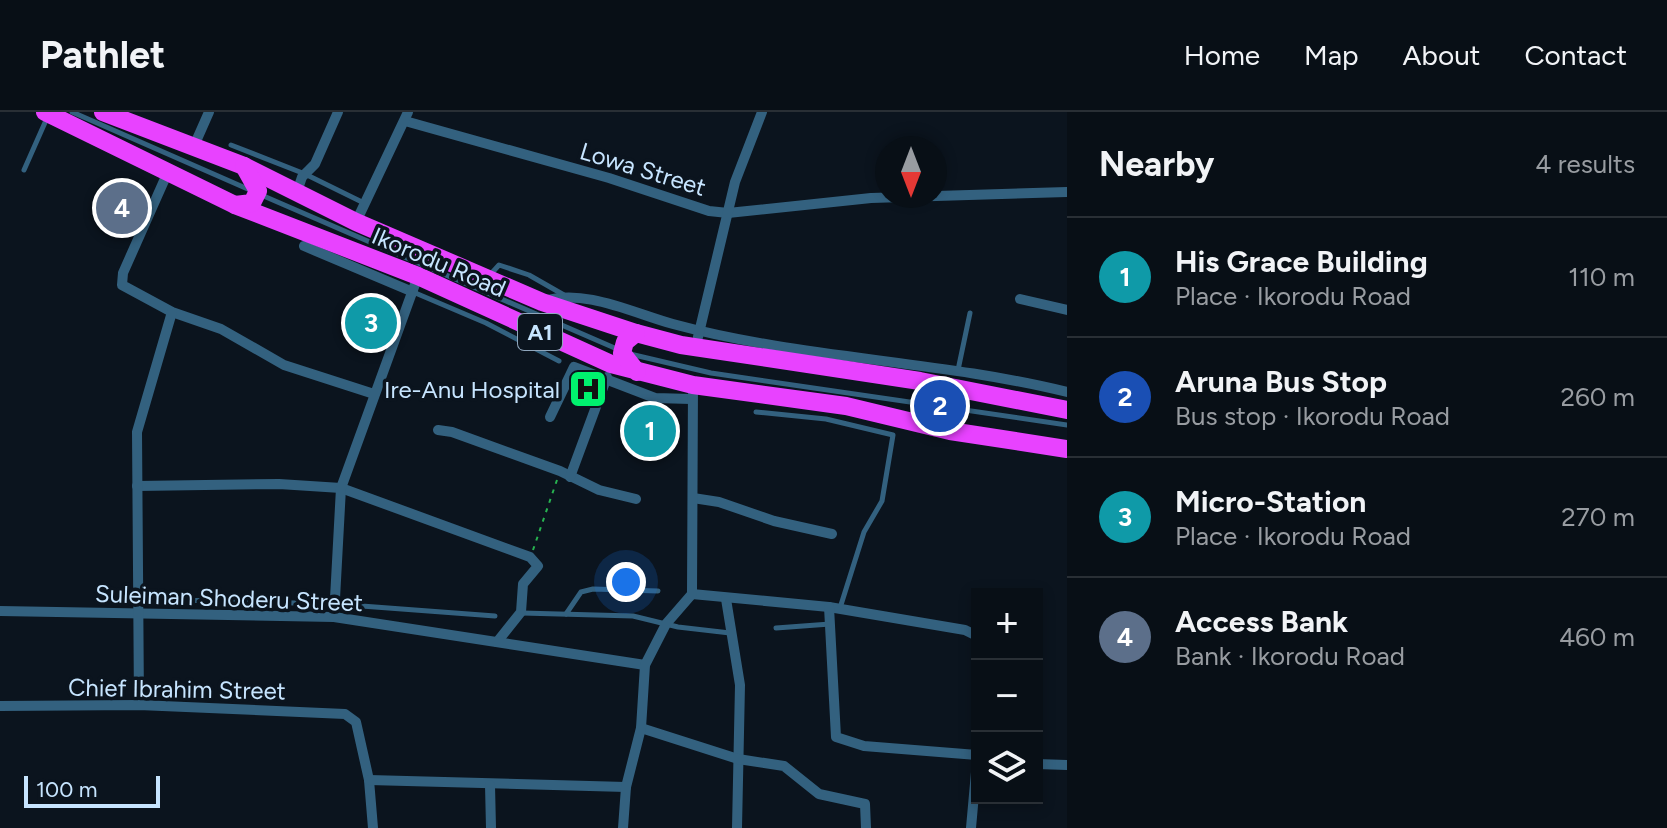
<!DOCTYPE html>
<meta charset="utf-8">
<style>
:root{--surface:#080f16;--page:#11181f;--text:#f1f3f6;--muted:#989ca1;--line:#292f35;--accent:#00f26e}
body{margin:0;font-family:Figtree,sans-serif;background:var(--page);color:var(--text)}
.controls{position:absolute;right:24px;bottom:24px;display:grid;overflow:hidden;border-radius:0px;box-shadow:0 4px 12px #0003}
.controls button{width:72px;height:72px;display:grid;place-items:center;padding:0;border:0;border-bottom:2px solid var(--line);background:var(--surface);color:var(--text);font:40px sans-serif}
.compass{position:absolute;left:875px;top:24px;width:72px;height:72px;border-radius:50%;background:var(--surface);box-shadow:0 4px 12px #0003;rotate:180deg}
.scale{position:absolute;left:24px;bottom:20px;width:136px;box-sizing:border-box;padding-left:8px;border:4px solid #c7e5ff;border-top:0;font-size:22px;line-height:28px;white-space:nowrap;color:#c7e5ff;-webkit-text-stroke:6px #0b141e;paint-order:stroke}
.you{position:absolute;left:626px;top:470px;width:28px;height:28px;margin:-20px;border:6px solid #fff;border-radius:50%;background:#1a73e8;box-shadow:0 0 0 12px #1a73e833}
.badge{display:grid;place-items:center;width:52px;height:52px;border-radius:50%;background:var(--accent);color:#fff;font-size:26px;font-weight:700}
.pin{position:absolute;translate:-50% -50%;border:4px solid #fff;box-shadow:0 2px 8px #0006}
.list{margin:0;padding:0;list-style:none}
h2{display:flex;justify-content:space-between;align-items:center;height:104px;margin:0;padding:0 32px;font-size:34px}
h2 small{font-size:26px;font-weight:400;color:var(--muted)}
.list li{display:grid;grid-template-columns:52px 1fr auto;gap:24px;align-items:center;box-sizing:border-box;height:120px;padding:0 32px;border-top:2px solid var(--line)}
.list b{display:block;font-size:30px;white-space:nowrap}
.list p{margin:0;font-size:26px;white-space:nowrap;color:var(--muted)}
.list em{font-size:26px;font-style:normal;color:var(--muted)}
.icon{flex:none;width:44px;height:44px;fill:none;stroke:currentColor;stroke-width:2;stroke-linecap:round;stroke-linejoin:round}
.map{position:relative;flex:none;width:1067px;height:716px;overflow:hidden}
header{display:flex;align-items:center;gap:48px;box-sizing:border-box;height:112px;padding:0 40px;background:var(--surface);border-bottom:2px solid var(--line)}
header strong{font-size:38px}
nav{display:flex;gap:44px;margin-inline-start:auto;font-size:28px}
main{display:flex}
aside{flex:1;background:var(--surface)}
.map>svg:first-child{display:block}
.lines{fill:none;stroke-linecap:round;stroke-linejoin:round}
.path{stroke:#27b350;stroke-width:2;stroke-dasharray:4 6;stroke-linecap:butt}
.lane{stroke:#33617f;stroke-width:5}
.street{stroke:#33617f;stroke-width:10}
.highway{stroke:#e842ff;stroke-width:18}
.labels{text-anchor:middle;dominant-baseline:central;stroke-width:7;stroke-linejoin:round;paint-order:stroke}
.shield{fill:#0b141e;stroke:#8fa6bc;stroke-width:2}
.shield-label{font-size:22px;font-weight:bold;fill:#c7e5ff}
.street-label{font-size:24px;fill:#c7e5ff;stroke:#0b141e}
.poi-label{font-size:24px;fill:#c7e5ff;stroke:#0b141e;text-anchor:end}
</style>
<header>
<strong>Pathlet</strong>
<nav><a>Home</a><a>Map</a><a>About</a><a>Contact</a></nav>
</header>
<main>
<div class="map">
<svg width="1067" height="716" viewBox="0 0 1067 716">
<rect width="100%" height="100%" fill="#0b141e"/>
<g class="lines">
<!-- path -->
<path class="path" d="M533,438L557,368"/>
<!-- lane -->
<g class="lane">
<path d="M72,0L250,78"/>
<path d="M231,33L305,62L364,91"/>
<path d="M24,58L47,6"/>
<path d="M259,82L617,237"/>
<path d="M489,164L499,153L529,163L564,183"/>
<path d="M413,180L486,211L559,249"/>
<path d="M630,242L711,261L1067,313"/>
<path d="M958,258L970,201"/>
<path d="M756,300L826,307L893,323L882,389L864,420L840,496"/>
<path d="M137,487L335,492L495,504"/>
<path d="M522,501L633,504L678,515L730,521"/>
<path d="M566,502L581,480L593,477L658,479"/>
<path d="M776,516L830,512"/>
</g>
<!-- street -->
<g class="street">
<path d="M405,9L609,66L709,99L728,101L871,86L1067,80"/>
<path d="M194,34L209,0"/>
<path d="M167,62L123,161L122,173L172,200L221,217L284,253L374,282"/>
<path d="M297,80L302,65L315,52L338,0"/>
<path d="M356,110L408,0"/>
<path d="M304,134L413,180"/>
<path d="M1020,187L1067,198"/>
<path d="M544,189C584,176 633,201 673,212C802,247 937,248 1067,280"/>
<path d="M698,225L735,70L762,0"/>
<path d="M550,305L574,255L655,286L691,287"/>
<path d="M438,318L452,320L560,359L599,378L636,387"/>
<path d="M570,365L607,265"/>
<path d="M137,374L279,372L341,376L530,445L538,454L523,472L521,500L497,530"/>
<path d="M693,386L719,390L774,409L832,422"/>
<path d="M692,482L829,495L965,518L977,524"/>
<path d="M726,487L740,573L737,716"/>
<path d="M829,495L836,625L864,634L977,643"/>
<path d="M0,499L334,505L645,553"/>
<path d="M334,505L341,376L418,164"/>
<path d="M139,593L137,320L172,200"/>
<path d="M0,594L139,593L345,602L356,610L369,668L373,716"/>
<path d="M641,616L738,647L784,654L819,682L865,692L866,716"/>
<path d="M1037,652L1067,653"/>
<path d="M369,668L626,675"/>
<path d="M490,673L491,716"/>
<path d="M623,716L626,675L641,616L645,553L666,512L692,482L693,273"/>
<path d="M971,716L977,649"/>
</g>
<!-- highway -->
<g class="highway">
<path d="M45,0L235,93L418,164L611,252L693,273L846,294L950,319L1067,337"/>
<path d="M103,0L244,54L356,110L542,190L636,221L681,233L920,269L1067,298"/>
<path d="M235,93L252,91L258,79L244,54"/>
<path d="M636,221L625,230L622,241L637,260"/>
</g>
</g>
<!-- icons -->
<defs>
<symbol id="hospital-square" viewBox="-11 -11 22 22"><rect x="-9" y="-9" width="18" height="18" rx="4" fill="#00f26e" stroke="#0b141e"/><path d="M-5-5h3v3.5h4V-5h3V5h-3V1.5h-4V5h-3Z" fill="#111"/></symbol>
</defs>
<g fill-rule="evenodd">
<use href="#hospital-square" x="566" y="255" width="44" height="44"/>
</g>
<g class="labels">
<!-- shield labels -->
<rect class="shield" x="518" y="202" width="44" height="36" rx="6"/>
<g class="shield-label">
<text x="540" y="220">A1</text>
</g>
<!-- street labels -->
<g class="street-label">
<text transform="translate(643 57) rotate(17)">Lowa Street</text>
<text transform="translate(439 150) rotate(23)">Ikorodu Road</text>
<text transform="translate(229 486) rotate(2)">Suleiman Shoderu Street</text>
<text transform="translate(177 577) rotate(1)">Chief Ibrahim Street</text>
</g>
<!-- poi labels -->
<g class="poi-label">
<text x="560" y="277">Ire-Anu Hospital</text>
</g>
</g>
</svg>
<div class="controls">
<button>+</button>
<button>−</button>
<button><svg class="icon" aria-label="layers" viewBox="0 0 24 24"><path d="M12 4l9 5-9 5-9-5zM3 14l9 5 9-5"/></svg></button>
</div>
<svg class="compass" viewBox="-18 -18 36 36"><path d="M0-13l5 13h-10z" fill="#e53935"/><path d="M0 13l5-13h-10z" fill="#989ca1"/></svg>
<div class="scale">100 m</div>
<div class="you"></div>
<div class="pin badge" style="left:650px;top:319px;background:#0f9aa8">1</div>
<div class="pin badge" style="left:940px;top:294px;background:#1a4fb4">2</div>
<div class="pin badge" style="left:371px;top:211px;background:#0f9aa8">3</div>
<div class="pin badge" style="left:122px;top:96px;background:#5c6f8a">4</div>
</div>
<aside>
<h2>Nearby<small>4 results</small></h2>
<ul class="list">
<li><span class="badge" style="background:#0f9aa8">1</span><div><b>His Grace Building</b><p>Place · Ikorodu Road</p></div><em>110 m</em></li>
<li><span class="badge" style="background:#1a4fb4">2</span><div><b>Aruna Bus Stop</b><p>Bus stop · Ikorodu Road</p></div><em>260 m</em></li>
<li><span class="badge" style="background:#0f9aa8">3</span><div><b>Micro-Station</b><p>Place · Ikorodu Road</p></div><em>270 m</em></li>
<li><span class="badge" style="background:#5c6f8a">4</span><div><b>Access Bank</b><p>Bank · Ikorodu Road</p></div><em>460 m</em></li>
</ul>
</aside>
</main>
